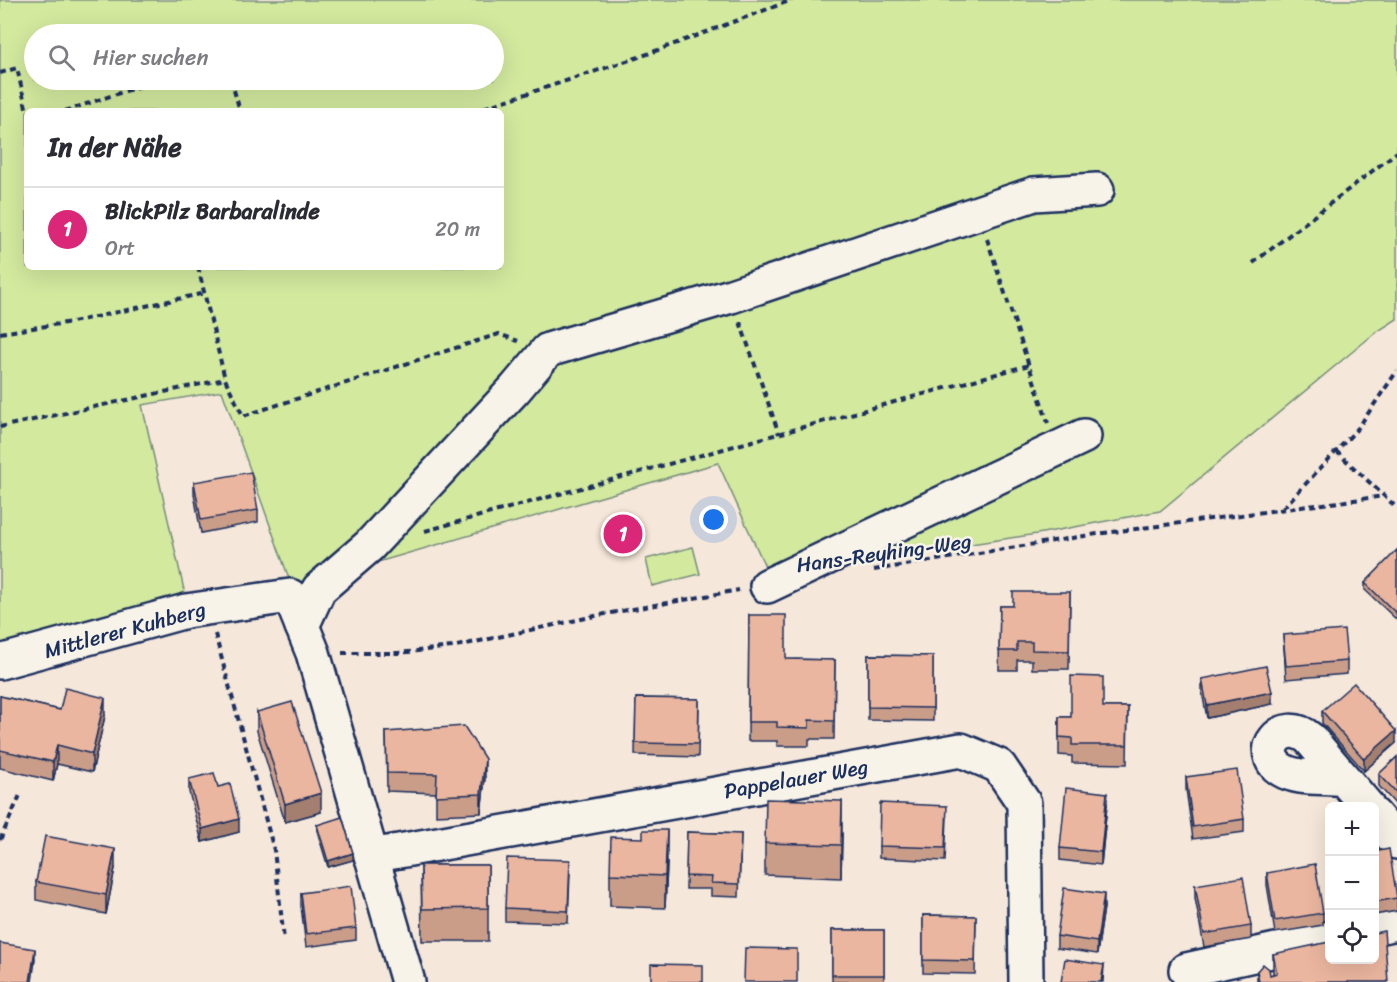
<!DOCTYPE html>
<html lang="de">
<meta charset="utf-8">
<style>
:root{--surface:#fff;--page:#f2f2f3;--text:#2b2b33;--muted:#7c7c81;--line:#e1e1e2;--accent:#db2777}
body{margin:0;font-family:Sriracha,sans-serif;background:var(--page);color:var(--text)}
.controls{position:absolute;right:18px;bottom:18px;display:grid;overflow:hidden;border-radius:9px;box-shadow:0 6px 24px #0002}
.controls button{width:54px;height:54px;display:grid;place-items:center;padding:0;border:0;border-bottom:2px solid var(--line);background:var(--surface);color:var(--text);font:30px sans-serif}
.you{position:absolute;left:714px;top:520px;width:21px;height:21px;margin:-15px;border:4px solid #fff;border-radius:50%;background:#1a73e8;box-shadow:0 0 0 9px #1a73e833}
.badge{display:grid;place-items:center;width:39px;height:39px;border-radius:50%;background:var(--accent);color:#fff;font-size:20px;font-weight:700}
.pin{position:absolute;translate:-50% -50%;border:3px solid #fff;box-shadow:0 2px 6px #0006}
.list{margin:0;padding:0;list-style:none}
h2{display:flex;justify-content:space-between;align-items:center;height:78px;margin:0;padding:0 24px;font-size:26px}
h2 small{font-size:20px;font-weight:400;color:var(--muted)}
.list li{display:grid;grid-template-columns:39px 1fr auto;gap:18px;align-items:center;box-sizing:border-box;height:84px;padding:0 24px;border-top:2px solid var(--line)}
.list b{display:block;font-size:22px;white-space:nowrap}
.list p{margin:0;font-size:20px;white-space:nowrap;color:var(--muted)}
.list em{font-size:20px;font-style:normal;color:var(--muted)}
.icon{flex:none;width:33px;height:33px;fill:none;stroke:currentColor;stroke-width:2;stroke-linecap:round;stroke-linejoin:round}
.map{position:relative;flex:none;width:1397px;height:982px;overflow:hidden}
.search{position:absolute;background:var(--surface);box-shadow:0 6px 24px #0002;left:24px;top:24px;width:480px;height:66px;display:flex;align-items:center;gap:15px;box-sizing:border-box;padding:0 21px;border-radius:33px;color:var(--muted);font-size:22px}
.panel{position:absolute;background:var(--surface);box-shadow:0 6px 24px #0002;left:24px;top:108px;width:480px;height:162px;border-radius:9px}
.map>svg:first-child{display:block}
.green{fill:#d2e99e;stroke:#768c7e;stroke-width:1.5;fill-rule:evenodd}
.lines{fill:none;stroke-linecap:round;stroke-linejoin:round}
.minor-casing{stroke:#1b2f5e;stroke-width:38}
.path{stroke:#1b2f5e;stroke-width:4;stroke-dasharray:6 4.5;stroke-linecap:butt}
.minor{stroke:#f7f3e8;stroke-width:33}
.wall{fill:#ca9d89;stroke:#1b2f5e;stroke-width:1.5}
.shaded-wall{fill:#a47f6f;stroke:#1b2f5e;stroke-width:1.5}
.building{fill:#ebb69f;stroke:#1b2f5e;stroke-width:1.5}
.labels{text-anchor:middle;dominant-baseline:central;stroke-width:5;stroke-linejoin:round;paint-order:stroke}
.street-label{font-size:21px;fill:#1b2f5e;stroke:#f7f3e8}
</style>
<div class="map">
<svg width="1397" height="982" viewBox="0 0 1397 982">
<rect width="100%" height="100%" fill="#f5e7d9"/>
<filter id="ink" filterUnits="userSpaceOnUse"><feTurbulence type="fractalNoise" baseFrequency=".0167" numOctaves="2"/><feDisplacementMap in="SourceGraphic" scale="12" xChannelSelector="R" yChannelSelector="G"/><feConvolveMatrix kernelMatrix="1 2 1 2 8 2 1 2 1" color-interpolation-filters="sRGB"/></filter>
<g filter="url(#ink)">
<!-- green -->
<g class="green">
<path d="M0,0H1397V319L1375,333L1160,511L1037,534L769,575L718,463L292,587L222,391L142,405L187,603L0,648ZM34,34H494V80H34ZM27,111H501V267H27Z"/>
<path d="M693,547L700,574L652,586L646,559Z"/>
</g>
<g class="lines">
<defs>
<g id="minor">
<path d="M767,586L1084,436"/>
<path d="M302,626L319,589L369,546L515,389L548,350L731,296L1034,194L1097,190"/>
<path d="M0,662L186,611L290,596L313,653L408,982"/>
<path d="M1343,779C1325,776 1298,780 1282,770C1254,753 1282,715 1310,739L1367,806"/>
<path d="M1374,815L1397,842"/>
<path d="M371,856L961,750L999,766L1024,803L1026,982"/>
<path d="M1374,928L1397,923"/>
<path d="M1186,970L1330,938"/>
</g>
</defs>
<!-- minor casing -->
<use href="#minor" class="minor-casing"/>
<!-- path -->
<g class="path">
<path d="M0,73L17,68L27,112"/>
<path d="M231,80L240,111"/>
<path d="M65,111L159,80"/>
<path d="M474,111L642,56L792,0"/>
<path d="M987,239L1048,423"/>
<path d="M1253,263L1397,152"/>
<path d="M198,267L225,379L243,416L499,334L518,341"/>
<path d="M740,322L779,434"/>
<path d="M0,333L72,322L205,293"/>
<path d="M0,427L225,379"/>
<path d="M1336,451L1397,508"/>
<path d="M1283,508L1358,428L1397,371"/>
<path d="M425,531L1029,365"/>
<path d="M874,570L1097,534L1384,496"/>
<path d="M215,634L274,850L284,940"/>
<path d="M342,653H399L452,647L600,615L739,590"/>
<path d="M0,840L21,793"/>
</g>
<!-- minor -->
<use href="#minor" class="minor"/>
</g>
<!-- wall -->
<g class="wall">
<path d="M194,482L258,510V522L201,533L194,494Z"/>
<path d="M1397,550V620L1365,590V583Z"/>
<path d="M1070,592L1069,669H1032V660H1017V670H999L1000,606H1013Z"/>
<path d="M749,615L786,659L835,660L834,739H809V746H777V741H748Z"/>
<path d="M1283,635L1347,661V674L1286,679Z"/>
<path d="M868,655L933,656V721L868,720Z"/>
<path d="M1202,679L1272,704L1207,718L1202,692Z"/>
<path d="M0,696L60,710L105,716L92,772L57,764L53,781L0,768Z"/>
<path d="M636,698L699,699L698,757L635,755Z"/>
<path d="M1103,707H1128L1127,764L1072,763V756L1059,755V717H1071Z"/>
<path d="M1322,711L1396,743L1364,771L1322,723Z"/>
<path d="M257,712L321,812L285,822L257,731Z"/>
<path d="M386,732L485,778L481,813L436,815V793L387,791Z"/>
<path d="M1397,757V806L1379,786V774Z"/>
<path d="M1186,777L1244,819V832L1193,839L1186,789Z"/>
<path d="M189,779L218,787L239,832L202,842L189,792Z"/>
<path d="M1107,805L1101,865L1060,860V848Z"/>
<path d="M947,818L945,861L879,858V846Z"/>
<path d="M317,825L353,860L328,867L317,831Z"/>
<path d="M687,832L741,834L739,897L711,896V889H686Z"/>
<path d="M842,834L841,878L765,875V843Z"/>
<path d="M1374,852L1397,895V911L1374,915Z"/>
<path d="M667,863L665,908L610,906V874Z"/>
<path d="M421,865H488V941H422Z"/>
<path d="M115,868L106,914L36,900V882Z"/>
<path d="M570,873L568,923L505,921V908Z"/>
<path d="M1267,873L1323,913V925L1275,933L1267,885Z"/>
<path d="M1195,885L1251,926V939L1204,947L1195,898Z"/>
<path d="M301,893L356,928V940L306,947L301,906Z"/>
<path d="M1104,907L1097,954L1057,948V936Z"/>
<path d="M923,915L976,916L975,974L923,973Z"/>
<rect x="832" y="930" width="52" height="52"/>
<path d="M1273,954L1388,982H1257V971L1270,975L1273,974Z"/>
</g>
<!-- shaded-wall -->
<g class="shaded-wall">
<path d="M1272,692V704L1207,718V705Z"/>
<path d="M105,698V716L92,772V754Z"/>
<path d="M1396,731V743L1364,771V759Z"/>
<path d="M57,745V764L53,781V762Z"/>
<path d="M485,759V778L481,813V794Z"/>
<path d="M321,793V812L285,822V804Z"/>
<path d="M1107,793V805L1101,865V852Z"/>
<path d="M842,801V834L841,878V845Z"/>
<path d="M239,819V832L202,842V829Z"/>
<path d="M667,830V863L665,908V876Z"/>
<path d="M115,849V868L106,914V895Z"/>
<path d="M353,853V860L328,867V861Z"/>
<path d="M1104,894V907L1097,954V942Z"/>
<path d="M35,949V961L32,982H30Z"/>
<path d="M1104,965L1103,982H1101Z"/>
</g>
<!-- building -->
<g class="building">
<path d="M251,472L258,510L201,520L194,482Z"/>
<path d="M1397,550V614L1365,583Z"/>
<path d="M1013,592H1070L1069,651L1032,650V642H1017V651H999L1000,606H1013Z"/>
<path d="M749,615H786V659L835,660L834,721L809,720V728L777,727V722H748Z"/>
<path d="M1344,630L1347,661L1286,666L1283,635Z"/>
<path d="M868,655L933,656V708L868,707Z"/>
<path d="M1266,666L1272,692L1207,705L1202,679Z"/>
<path d="M1071,676L1103,677V707H1128L1127,745H1072V738L1059,737V717H1071Z"/>
<path d="M1354,683L1396,731L1364,759L1322,711Z"/>
<path d="M65,688L105,698L92,754L57,745L53,762L0,750V696L60,710Z"/>
<path d="M636,698L699,699L698,744L635,743Z"/>
<path d="M292,702L321,793L285,804L257,712Z"/>
<path d="M464,726L485,759L481,794L436,796L437,774L387,773L386,732Z"/>
<path d="M1397,757V793L1379,774Z"/>
<path d="M1237,770L1244,819L1193,827L1186,777Z"/>
<path d="M214,773L218,787L230,784L239,819L202,829L189,779Z"/>
<path d="M1066,788L1107,793L1101,852L1060,848Z"/>
<path d="M766,799L842,801L841,845L765,843Z"/>
<path d="M880,803L947,806L945,848L879,846Z"/>
<path d="M342,817L353,853L328,861L317,825Z"/>
<path d="M643,830H667L665,876L610,874L611,837L643,838Z"/>
<path d="M687,832L741,834L739,884L711,883L712,877L686,876Z"/>
<path d="M45,836L115,849L106,895L36,882Z"/>
<path d="M1389,849L1397,898L1374,902V852Z"/>
<path d="M507,858L570,860L568,911L505,908Z"/>
<path d="M1315,864L1323,913L1275,921L1267,873Z"/>
<path d="M421,865H488V908L422,909Z"/>
<path d="M1243,877L1251,926L1204,934L1195,885Z"/>
<path d="M351,886L356,928L306,934L301,893Z"/>
<path d="M1064,888L1104,894L1097,942L1057,936Z"/>
<path d="M923,915L976,916L975,961L923,960Z"/>
<rect x="832" y="930" width="52" height="45"/>
<path d="M1384,931L1388,982H1259L1257,971L1263,964L1269,969L1270,975L1277,973L1273,954L1329,942V960H1374V933Z"/>
<path d="M0,943L35,949L30,982H0Z"/>
<path d="M745,948L797,949V982H744Z"/>
<path d="M1065,959L1104,965L1101,982H1061Z"/>
<path d="M651,964L703,965V982H651Z"/>
</g>
</g>
<g class="labels">
<!-- street labels -->
<g class="street-label">
<text transform="translate(884 553) rotate(-8)">Hans-Reyhing-Weg</text>
<text transform="translate(125 630) rotate(-15)">Mittlerer Kuhberg</text>
<text transform="translate(796 779) rotate(-10)">Pappelauer Weg</text>
</g>
</g>
</svg>
<div class="controls">
<button>+</button>
<button>−</button>
<button><svg class="icon" aria-label="locate" viewBox="0 0 24 24"><circle cx="12" cy="12" r="6"/><path d="M12 2v4M12 18v4M2 12h4M18 12h4"/></svg></button>
</div>
<div class="you"></div>
<div class="pin badge" style="left:623px;top:534px">1</div>
<div class="search"><svg class="icon" aria-label="search" viewBox="0 0 24 24"><circle cx="10" cy="10" r="6"/><path d="M15 15l6 6"/></svg>Hier suchen</div>
<section class="panel">
<h2>In der Nähe<small></small></h2>
<ul class="list">
<li><span class="badge">1</span><div><b>BlickPilz Barbaralinde</b><p>Ort</p></div><em>20 m</em></li>
</ul>
</section>
</div>
